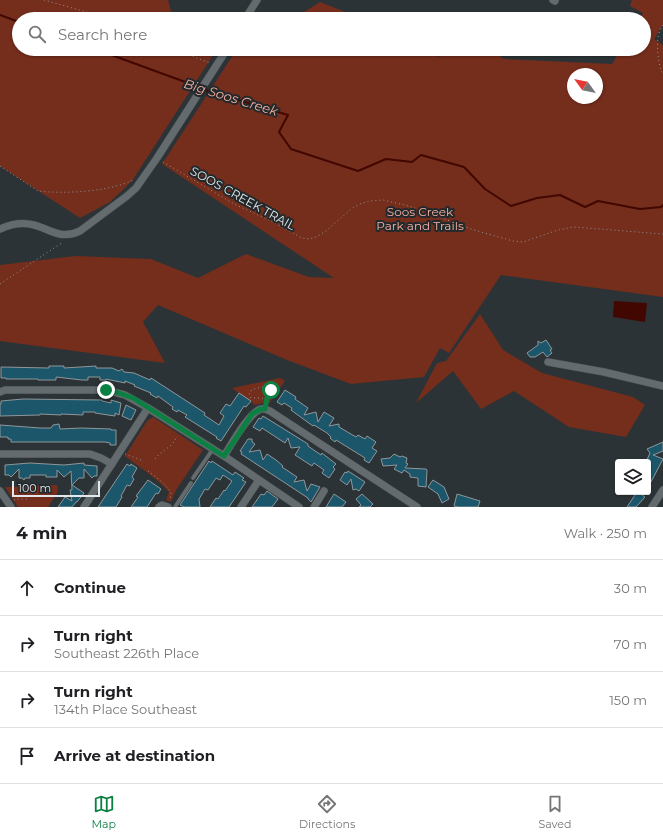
<!DOCTYPE html>
<meta charset="utf-8">
<style>
:root{--surface:#fff;--page:#f6f6f6;--text:#202124;--muted:#757577;--line:#e0e0e0;--accent:#0b8043}
body{margin:0;font-family:Montserrat,sans-serif;background:var(--page);color:var(--text)}
.controls{position:absolute;right:12px;bottom:12px;display:grid;overflow:hidden;border-radius:4px;box-shadow:0 1px 3px #0004}
.controls button{width:36px;height:36px;display:grid;place-items:center;padding:0;border:0;border-bottom:1px solid var(--line);background:var(--surface);color:var(--text);font:20px sans-serif}
.compass{position:absolute;left:567px;top:68px;width:36px;height:36px;border-radius:50%;background:var(--surface);box-shadow:0 1px 3px #0004;rotate:303deg}
.scale{position:absolute;left:12px;bottom:10px;width:88px;box-sizing:border-box;padding-left:4px;border:2px solid #e3e8ea;border-top:0;font-size:11px;line-height:14px;white-space:nowrap;color:#e3e8ea;-webkit-text-stroke:3px #22292c;paint-order:stroke}
.stop{position:absolute;width:12px;height:12px;margin:-9px;border:3px solid #0b8043;border-radius:50%;background:#fff}
.stop.end{background:#0b8043;border-color:#fff;box-shadow:0 1px 4px #0008}
.list{margin:0;padding:0;list-style:none}
h2{display:flex;justify-content:space-between;align-items:center;height:52px;margin:0;padding:0 16px;font-size:17px}
h2 small{font-size:13px;font-weight:400;color:var(--muted)}
.list li{display:grid;grid-template-columns:26px 1fr auto;gap:12px;align-items:center;box-sizing:border-box;height:56px;padding:0 16px;border-top:1px solid var(--line)}
.list b{display:block;font-size:15px;white-space:nowrap}
.list p{margin:0;font-size:13px;white-space:nowrap;color:var(--muted)}
.list em{font-size:13px;font-style:normal;color:var(--muted)}
.icon{flex:none;width:22px;height:22px;fill:none;stroke:currentColor;stroke-width:2;stroke-linecap:round;stroke-linejoin:round}
.map{position:relative;flex:none;width:663px;height:507px;overflow:hidden}
.search{position:absolute;background:var(--surface);box-shadow:0 1px 3px #0004;left:12px;right:12px;top:12px;height:44px;display:flex;align-items:center;gap:10px;box-sizing:border-box;padding:0 14px;border-radius:22px;color:var(--muted);font-size:15px}
.sheet{height:276px;background:var(--surface)}
nav{display:flex;justify-content:space-around;align-items:center;box-sizing:border-box;height:56px;border-top:1px solid var(--line);background:var(--surface);font-size:11px;color:var(--muted)}
nav a{display:grid;justify-items:center;gap:2px}
nav .on{color:var(--accent)}
.map>svg:first-child{display:block}
.green{fill:#752d1c;fill-rule:evenodd}
.water{fill:#410700}
.lines{fill:none;stroke-linecap:round;stroke-linejoin:round}
.stream{stroke:#410700;stroke-width:2}
.building{fill:#1b566a;stroke:#8f979b}
.lane-casing{stroke:#4a5052;stroke-width:4.5}
.street-casing{stroke:#4a5052;stroke-width:8}
.path{stroke:#8f9597;stroke-width:1;stroke-dasharray:1 3;stroke-linecap:butt}
.lane{stroke:#636b6e;stroke-width:3.5}
.street{stroke:#636b6e;stroke-width:7}
.route{stroke:#0b8043;stroke-width:5}
.labels{text-anchor:middle;dominant-baseline:central;stroke-width:4;stroke-linejoin:round;paint-order:stroke}
.street-label{font-size:12px;fill:#e3e8ea;stroke:#22292c}
.park-label{font-size:12px;fill:#f7b1a0;stroke:#22292c}
.water-label{font-size:13px;font-style:italic;fill:#f3ae9c;stroke:#22292c}
</style>
<div class="map">
<svg width="663" height="507" viewBox="0 0 663 507">
<rect width="100%" height="100%" fill="#2c3336"/>
<!-- green -->
<g class="green">
<path d="M0,0H168L173,19H19V49H217L132,181L110,202L80,218L0,166Z"/>
<path d="M632,0H663V25L654,39L663,45V297L501,275L449,353L440,348L424,377L351,384L287,360L158,305L143,322L165,363L0,341V265L75,256L151,259L198,278L246,254L309,277L334,278L162,164L237,49H414L439,57L443,49H490L504,59L612,64L621,49H644V19H639L643,13L630,6ZM573,74H597V98H573Z"/>
<path d="M320,2L348,13L356,19H255L259,12H304Z"/>
<path d="M480,314L503,350L542,373L633,397L645,405L626,437L569,427L514,391L481,409L453,371L416,403L437,363L446,361Z"/>
<path d="M280,378L285,381L268,405L263,403L255,405L232,388Z"/>
<path d="M153,417L203,450L176,490L171,502L166,500L169,492C156,477 140,468 125,456L147,421Z"/>
<path d="M57,485L58,492L48,507H18L5,487Z"/>
</g>
<!-- water -->
<path class="water" d="M614,301L647,303L645,322L613,317Z"/>
<g class="lines">
<!-- stream -->
<g class="stream">
<path d="M0,15L19,22"/>
<path d="M95,49L199,87"/>
<path d="M203,89L215,94L222,95L288,115L279,132L291,149L358,171L386,159L412,162L421,155L464,167L485,189L511,206L537,198L560,195L585,207L598,201L640,209L661,207L663,205"/>
</g>
</g>
<!-- building -->
<g class="building">
<path d="M546,340L552,349L550,350L552,353L547,357L543,352L535,357H530L527,353L538,345V341L541,343Z"/>
<path d="M49,366H64V368L96,366V368H112L119,371L122,369L124,372L134,373L150,380L151,378L205,413L204,415L219,425L224,416L220,413L226,404L230,406L239,393L251,401L246,407L244,406L221,441L216,438L217,437L185,417L187,415L178,410L177,412L172,409L173,407L158,396L157,398L150,394L151,393L134,386L135,385L125,381V383L106,379V380H100V377H88V380H82L56,377V380H38V379H6V378H1V367L49,368Z"/>
<path d="M285,390L296,397L295,399L308,408L304,415L316,412L318,422L324,412L334,418L329,426L339,424V427L356,437L358,435L365,439L367,436L376,442L372,448L377,451L369,463L364,460L365,458L336,440L335,442L330,438L331,437L327,433L314,425L313,426L295,413L291,410L292,408L284,403L282,405L277,402Z"/>
<path d="M23,399L102,400V401L111,403V400L121,403L119,415L115,413V416L95,413V412H83V415L61,414V415L40,414V415L0,416V404H1V401Z"/>
<path d="M126,405L136,410L131,420L122,416Z"/>
<path d="M263,416L308,444V446L321,455L322,453L336,464L333,467L335,469L329,478L322,473L324,470L314,463L312,466L295,455L300,447L291,448L288,438L285,443L262,428L260,431L253,427L259,418L261,419Z"/>
<path d="M59,424L60,429L81,428L111,429V430H116V445H110V443L105,442H11V439H8V437H0V425L40,428H51L53,425Z"/>
<path d="M248,439H252V442L255,444L249,452L260,450L263,460L267,454L276,460L283,466L282,467L297,477L294,482L304,480L307,491L311,484L320,487L311,502L308,499V498L241,454L242,452L240,451Z"/>
<path d="M663,442V451L653,455L663,459L651,482L648,480V462H646L650,453L647,449Z"/>
<path d="M394,454L400,457L402,456L407,458L406,463L408,464L405,468L426,469L427,470L426,487L418,486V478L410,477V474L404,470L402,473L394,469L397,465L383,466L381,459L390,458Z"/>
<path d="M209,461L211,463L212,461L233,475L235,472L244,478L242,480L246,482L229,507H210L216,498L218,499L224,490L225,491L232,481L223,475L220,480L216,478L208,490L205,489L199,499L200,507H184L180,505Z"/>
<path d="M30,463L64,465L84,463V465L97,466V476H94L92,478L84,469V478H79L72,485L84,493L77,502H76L72,507H58L65,497L72,501L70,490H72L71,471L64,477L57,470V477H46V475H30V478H25L24,480L22,478H19V469L11,477L9,475H5V465Z"/>
<path d="M127,464L130,466L131,464L137,468L132,477L134,479L130,486L127,485L121,496L122,497L116,507H98Z"/>
<path d="M348,471L365,482L359,491L356,489L353,490L351,479L347,485L340,480L345,472L347,473Z"/>
<path d="M148,480L161,489L158,494L156,493L147,507H131L138,497L136,496Z"/>
<path d="M433,480L444,487L449,499L442,503L438,494L428,487Z"/>
<path d="M267,491L278,499L272,507H252L261,494L264,495Z"/>
<path d="M637,492H645L642,495L645,497L636,507H627Z"/>
<path d="M334,494L346,502L342,507H326Z"/>
<path d="M362,494L373,504L370,507H359L361,505L356,499Z"/>
<path d="M457,494L480,501L478,507H458L454,506Z"/>
</g>
<g class="lines">
<defs>
<g id="lane">
<path d="M193,478L213,449"/>
<path d="M175,507L191,483"/>
</g>
<g id="street">
<path d="M553,0L555,1"/>
<path d="M245,19L257,0"/>
<path d="M0,229C11,224 23,222 34,225C52,230 61,240 80,231L127,196L136,188L157,158L227,49"/>
<path d="M548,362L604,372L663,386"/>
<path d="M0,392L5,390H106L125,395L148,408L224,456L299,507"/>
<path d="M0,454H90L101,458L112,464"/>
<path d="M224,456C231,445 249,412 261,409C264,408 267,410 270,411L417,507"/>
<path d="M0,491L11,507"/>
<path d="M84,507L148,408"/>
<path d="M159,507L162,505L168,507"/>
<path d="M241,507L259,480"/>
<path d="M314,507L324,491"/>
<path d="M652,507L663,490"/>
</g>
</defs>
<!-- lane casing -->
<use href="#lane" class="lane-casing"/>
<!-- street casing -->
<use href="#street" class="street-casing"/>
<!-- path -->
<g class="path">
<path d="M44,0L97,15L107,19"/>
<path d="M663,25C654,37 658,57 661,71L663,73"/>
<path d="M174,49L210,63"/>
<path d="M163,162L234,204L269,220L302,238L309,239L316,237L326,231L351,209L360,204L370,201L383,200L409,206L474,230L513,241L523,242L558,230L574,227L663,234"/>
<path d="M0,166L38,191C64,194 109,192 133,180"/>
<path d="M0,284L63,242"/>
<path d="M266,401L262,398H251L249,393C253,387 262,388 269,386"/>
<path d="M266,403L268,397L278,390L279,386L275,383H272L270,386L271,390L274,392"/>
<path d="M125,454L141,460"/>
<path d="M155,459C163,449 172,448 177,436"/>
<path d="M148,471L162,482L171,492L170,500"/>
<path d="M14,500L16,499H28"/>
</g>
<!-- lane -->
<use href="#lane" class="lane"/>
<!-- street -->
<use href="#street" class="street"/>
</g>
<g class="lines">
<!-- route -->
<path class="route" d="M106,390L116,392L133,398L224,456L252,414L261,409H265L267,398L274,392L271,390"/>
</g>
<g class="labels">
<!-- street labels -->
<g class="street-label">
<text transform="translate(243 198) rotate(29)">SOOS CREEK TRAIL</text>
</g>
<!-- park labels -->
<g class="park-label">
<text x="420" y="211">Soos Creek<tspan x="420" dy="14">Park and Trails</tspan></text>
</g>
<!-- water labels -->
<g class="water-label">
<text transform="translate(231 97) rotate(17)">Big Soos Creek</text>
</g>
</g>
</svg>
<div class="controls">
<button><svg class="icon" aria-label="layers" viewBox="0 0 24 24"><path d="M12 4l9 5-9 5-9-5zM3 14l9 5 9-5"/></svg></button>
</div>
<svg class="compass" viewBox="-18 -18 36 36"><path d="M0-13l5 13h-10z" fill="#e53935"/><path d="M0 13l5-13h-10z" fill="#757577"/></svg>
<div class="scale">100 m</div>
<div class="stop" style="left:271px;top:390px"></div>
<div class="stop end" style="left:106px;top:390px"></div>
<div class="search"><svg class="icon" aria-label="search" viewBox="0 0 24 24"><circle cx="10" cy="10" r="6"/><path d="M15 15l6 6"/></svg>Search here</div>
</div>
<section class="sheet">
<h2>4 min<small>Walk · 250 m</small></h2>
<ul class="list">
<li><svg class="icon" aria-label="ahead" viewBox="0 0 24 24"><path d="M12 20V5M6 11l6-6 6 6"/></svg><div><b>Continue</b></div><em>30 m</em></li>
<li><svg class="icon" aria-label="right" viewBox="0 0 24 24"><path d="M7 20v-9h11M14 6l5 5-5 5"/></svg><div><b>Turn right</b><p>Southeast 226th Place</p></div><em>70 m</em></li>
<li><svg class="icon" aria-label="right" viewBox="0 0 24 24"><path d="M7 20v-9h11M14 6l5 5-5 5"/></svg><div><b>Turn right</b><p>134th Place Southeast</p></div><em>150 m</em></li>
<li><svg class="icon" aria-label="arrive" viewBox="0 0 24 24"><path d="M6 21V4h12l-3 4 3 4H6"/></svg><div><b>Arrive at destination</b></div></li>
</ul>
</section>
<nav>
<a class="on"><svg class="icon" aria-label="map" viewBox="0 0 24 24"><path d="M3 6l6-2 6 2 6-2v14l-6 2-6-2-6 2zM9 4v14M15 6v14"/></svg>Map</a>
<a><svg class="icon" aria-label="directions" viewBox="0 0 24 24"><path d="M12 3l9 9-9 9-9-9zM9 14v-3h6M13 9l2 2-2 2"/></svg>Directions</a>
<a><svg class="icon" aria-label="saved" viewBox="0 0 24 24"><path d="M7 4h10v16l-5-4-5 4z"/></svg>Saved</a>
</nav>
